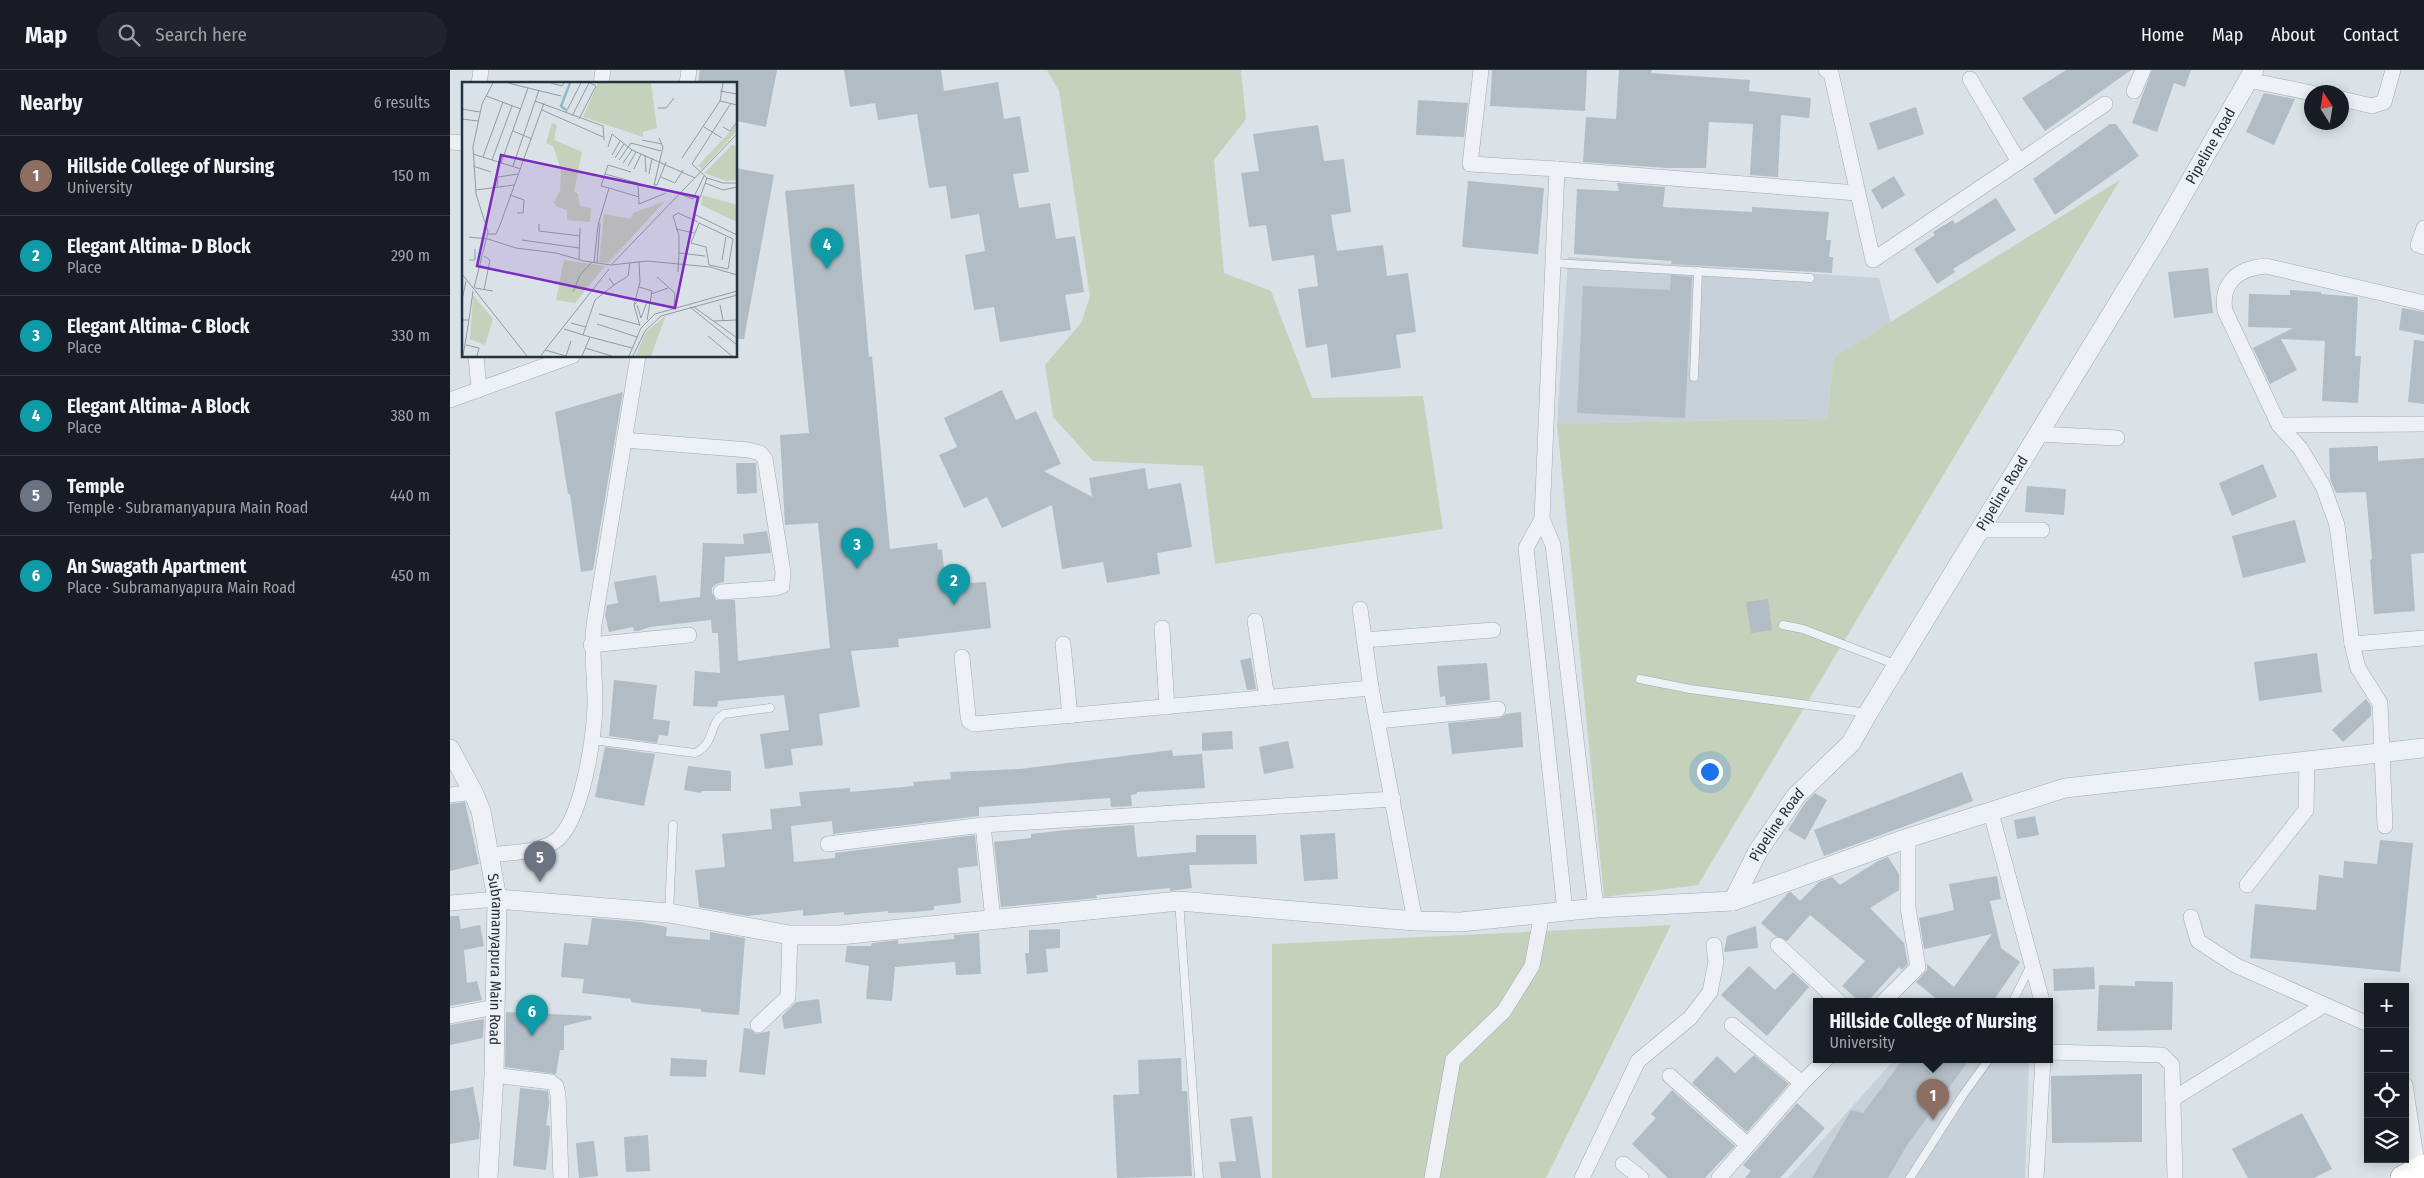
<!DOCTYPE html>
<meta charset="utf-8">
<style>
:root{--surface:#171b24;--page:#20242c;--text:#f1f3f6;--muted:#9ea1a6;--line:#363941;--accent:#db2777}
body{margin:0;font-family:"Fira Sans Condensed",sans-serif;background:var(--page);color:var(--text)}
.controls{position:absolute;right:15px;bottom:15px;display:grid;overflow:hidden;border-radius:0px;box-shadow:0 2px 12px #0003}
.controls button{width:45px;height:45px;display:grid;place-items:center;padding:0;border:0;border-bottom:1px solid var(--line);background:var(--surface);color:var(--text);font:25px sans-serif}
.compass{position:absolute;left:1854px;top:15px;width:45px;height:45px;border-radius:50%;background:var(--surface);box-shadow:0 2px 12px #0003;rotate:348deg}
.you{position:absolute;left:1259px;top:701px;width:18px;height:18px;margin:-12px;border:4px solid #fff;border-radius:50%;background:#1a73e8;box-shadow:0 0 0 8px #1a73e833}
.badge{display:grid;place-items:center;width:32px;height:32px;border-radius:50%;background:var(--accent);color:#fff;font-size:16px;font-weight:700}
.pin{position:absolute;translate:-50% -41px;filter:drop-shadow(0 1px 2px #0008)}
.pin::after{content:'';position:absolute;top:26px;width:18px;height:15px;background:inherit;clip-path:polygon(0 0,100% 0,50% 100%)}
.popup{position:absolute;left:1363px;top:928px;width:240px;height:65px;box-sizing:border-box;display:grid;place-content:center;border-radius:0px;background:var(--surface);filter:drop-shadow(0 1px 4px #0005);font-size:16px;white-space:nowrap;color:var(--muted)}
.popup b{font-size:19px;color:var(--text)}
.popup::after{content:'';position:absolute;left:50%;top:100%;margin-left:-10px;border:10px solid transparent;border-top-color:var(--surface)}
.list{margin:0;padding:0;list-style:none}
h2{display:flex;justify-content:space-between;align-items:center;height:65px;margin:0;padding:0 20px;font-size:21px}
h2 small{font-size:16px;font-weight:400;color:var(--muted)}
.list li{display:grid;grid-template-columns:32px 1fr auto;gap:15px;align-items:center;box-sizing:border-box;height:80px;padding:0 20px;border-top:1px solid var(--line)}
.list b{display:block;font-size:19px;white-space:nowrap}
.list p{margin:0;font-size:16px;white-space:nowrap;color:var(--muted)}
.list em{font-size:16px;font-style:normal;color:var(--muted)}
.icon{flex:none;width:28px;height:28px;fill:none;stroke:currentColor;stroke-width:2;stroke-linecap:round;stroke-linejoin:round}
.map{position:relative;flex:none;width:1974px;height:1108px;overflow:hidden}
header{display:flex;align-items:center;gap:30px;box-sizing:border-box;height:70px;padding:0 25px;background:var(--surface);border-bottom:1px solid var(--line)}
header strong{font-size:24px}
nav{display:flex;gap:28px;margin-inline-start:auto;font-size:18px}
.search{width:350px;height:45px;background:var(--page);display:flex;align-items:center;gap:12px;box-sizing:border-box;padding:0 18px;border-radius:28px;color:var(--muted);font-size:19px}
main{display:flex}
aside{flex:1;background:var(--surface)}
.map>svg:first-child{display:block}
.built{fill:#c8d1d9}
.green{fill:#c5d1bb}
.building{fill:#b1bcc4}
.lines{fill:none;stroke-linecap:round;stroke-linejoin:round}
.service-casing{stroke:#a0aab1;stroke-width:9}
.minor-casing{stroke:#a0aab1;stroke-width:16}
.tertiary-casing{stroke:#a0aab1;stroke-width:20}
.trunk-casing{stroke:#81929e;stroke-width:26}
.service{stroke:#edf1f5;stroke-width:8}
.minor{stroke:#edf1f5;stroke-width:15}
.tertiary{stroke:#edf1f5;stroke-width:19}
.trunk{stroke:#fff;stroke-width:25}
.labels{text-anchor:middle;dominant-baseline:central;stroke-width:4;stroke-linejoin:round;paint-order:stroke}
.street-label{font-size:15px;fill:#24323d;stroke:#eaf0f4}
.inset-river{fill:none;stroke:#92b8ca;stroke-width:2.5}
.inset-road{fill:none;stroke:#919ca3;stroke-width:1}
.view{fill:#7b2cbf;fill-opacity:0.15;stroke:#7b2cbf;stroke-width:2.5}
.inset-edge{fill:none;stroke:#24323d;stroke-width:2.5}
</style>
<header>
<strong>Map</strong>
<div class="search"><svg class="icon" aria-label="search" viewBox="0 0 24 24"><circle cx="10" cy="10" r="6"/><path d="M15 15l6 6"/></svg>Search here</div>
<nav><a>Home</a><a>Map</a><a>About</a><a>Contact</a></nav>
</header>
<main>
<aside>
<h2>Nearby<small>6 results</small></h2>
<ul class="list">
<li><span class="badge" style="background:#8d6e63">1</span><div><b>Hillside College of Nursing</b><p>University</p></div><em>150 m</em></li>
<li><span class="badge" style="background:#0f9aa8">2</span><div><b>Elegant Altima- D Block</b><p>Place</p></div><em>290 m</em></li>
<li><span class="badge" style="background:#0f9aa8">3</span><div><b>Elegant Altima- C Block</b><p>Place</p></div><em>330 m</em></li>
<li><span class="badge" style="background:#0f9aa8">4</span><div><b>Elegant Altima- A Block</b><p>Place</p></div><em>380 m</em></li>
<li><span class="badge" style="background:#6b7280">5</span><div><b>Temple</b><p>Temple · Subramanyapura Main Road</p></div><em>440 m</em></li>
<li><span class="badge" style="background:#0f9aa8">6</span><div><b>An Swagath Apartment</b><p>Place · Subramanyapura Main Road</p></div><em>450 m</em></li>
</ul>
</aside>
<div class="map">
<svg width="1974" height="1108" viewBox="0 0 1974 1108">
<rect width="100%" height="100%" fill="#dae2e7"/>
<!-- built -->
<g class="built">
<path d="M1118,187L1429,208L1441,252L1384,287L1377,348L1107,354Z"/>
<path d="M1445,989H1573L1579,992L1575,1108H1338Z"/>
</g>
<!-- green -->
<g class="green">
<path d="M597,0H791L796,49L764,90L774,203L821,221L862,328L973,326L993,459L765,494L753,396L643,391L603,347L595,295L631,253L640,227L609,21Z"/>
<path d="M1670,110L1248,815L1154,827L1107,354L1377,348L1384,287Z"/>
<path d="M1221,855L1096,1108H822V874Z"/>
</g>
<!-- building -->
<g class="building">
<path d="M250,0H327L316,57L286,51V14H248Z"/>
<path d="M394,0H491L494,21L548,12L554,49L570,46L579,102L563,104L569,138L600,133L606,169L625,166L634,222L615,225L621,260L550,272L544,237L524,240L515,185L535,181L529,144L501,149L496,116L479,118L467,44L428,50L425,33L400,37Z"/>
<path d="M1042,0H1137L1135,41L1040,36Z"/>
<path d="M1169,0H1202L1201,3L1300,10L1299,21L1361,28L1359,48L1331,45L1328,107L1300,105L1303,54L1259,52L1256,98H1217L1133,92L1136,47L1166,49Z"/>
<path d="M1616,0H1681L1595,61L1572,28Z"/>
<path d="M1702,0H1741L1735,17L1724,13L1707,62L1682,53Z"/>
<path d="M1814,23L1845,29L1824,75L1796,62Z"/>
<path d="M968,30L1018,33L1014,67L966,65Z"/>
<path d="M1466,37L1474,64L1428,80L1419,53Z"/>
<path d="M1660,54H1666L1689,86L1605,145L1583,109Z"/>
<path d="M868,55L874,91L894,89L901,142L881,145L887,181L933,175L937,206L958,203L966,262L946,265L951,298L881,308L877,274L856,278L848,219L868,216L864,185L822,191L816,155L799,157L791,103L809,101L803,64Z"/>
<path d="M286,98L324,105L294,269H286Z"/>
<path d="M1444,106L1455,125L1432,139L1421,120Z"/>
<path d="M1018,111L1094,118L1088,184L1012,177Z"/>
<path d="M1167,113L1215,117L1213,137L1302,142V137L1379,142L1376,170H1381L1379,187H1383L1382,203L1221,194L1222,191L1124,184L1127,119L1169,121Z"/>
<path d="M404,114L419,287L422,286L440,479L487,473L488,480L492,479L494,498L516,497L517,513L536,512L541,558L448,569L449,577L401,581L410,637L369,644L373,675L341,679L343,695L315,699L310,664L339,660L334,625L268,631L267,637L243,636L245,601L270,603L268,563H262L261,550L200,557L188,561H184L183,557L159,562L155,545L157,535L168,533L164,512L206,505L210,532L250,527L253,473L294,474L293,464L317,461L321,483L275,487L274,512L266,514L262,518V523L266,530H285L288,591L380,578L368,453L335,455L330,365L359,363L335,121Z"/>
<path d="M1546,128L1566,160L1503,199L1505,202L1487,214L1464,179L1485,165L1483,162L1503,150L1505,154Z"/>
<path d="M1758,198L1763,243L1724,248L1718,202Z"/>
<path d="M1221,205L1242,207L1235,348L1127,343L1133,216L1220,220Z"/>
<path d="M1840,220L1871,222V224L1908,227L1905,286H1911L1908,333L1872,331L1875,271L1831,269L1847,300L1820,314L1803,278L1843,258L1798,257L1799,224L1840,225Z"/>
<path d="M1952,238L1974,242V265L1949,260Z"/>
<path d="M1964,270L1974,271V334L1958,332Z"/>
<path d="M552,320L566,350L586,341L611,394L594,401L642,427L639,408L695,398L698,419L731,413L742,477L707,483L710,504L657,513L653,492L612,499L602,435L552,458L537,427L514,438L489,385L507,377L494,348Z"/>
<path d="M173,322L143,500L131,502L120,424H118L105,342Z"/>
<path d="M1928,376V391L1974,388V483L1961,484L1965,541L1924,544L1920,490L1922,489L1916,422L1886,423L1880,409L1879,378Z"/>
<path d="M286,393H306L307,423L287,424Z"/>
<path d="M1813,394L1827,427L1782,446L1769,413Z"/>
<path d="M1577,416L1616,419L1614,445L1575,442Z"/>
<path d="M1845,450L1856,492L1793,508L1782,466Z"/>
<path d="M1318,529L1322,560L1301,563L1296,532Z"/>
<path d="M1867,583L1872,622L1809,631L1804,592Z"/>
<path d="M801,588L806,619L797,620L790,590Z"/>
<path d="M1037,593L1040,630L996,635L995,626L990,627L987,596Z"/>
<path d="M164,610L207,615L203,649L220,651L218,666L209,665L207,673L159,666Z"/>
<path d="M1916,629L1921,636V646L1893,672L1882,660Z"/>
<path d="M1071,642L1073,677L1002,684L998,653L1049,648L1056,644Z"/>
<path d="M782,661L783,679L752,681V663Z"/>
<path d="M838,671L844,698L814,704L809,677Z"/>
<path d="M155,677L205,684L194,736L145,727Z"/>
<path d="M722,680L723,686L752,684L755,718L687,722V724L681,725L682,736L661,737L660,728L529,737V746L383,764L382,751L341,756L344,792L385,788V783L525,765L528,796L508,798L511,833L484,836V840L464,842L438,843V841L394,845V842L353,846V840L297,846L249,837L245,800L275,797L272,764L322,759L320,739L351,736L349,722L400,718V722L464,716L463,712L501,709L500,702L570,699Z"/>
<path d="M238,696L281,701V721H252L251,723L234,720Z"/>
<path d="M1512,702L1523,731L1374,786L1364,760Z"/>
<path d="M1365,723L1377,730L1355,770L1338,760L1355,733Z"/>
<path d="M15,732L29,794L0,801V734Z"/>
<path d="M1585,746L1589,765L1567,769L1564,750Z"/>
<path d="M684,755L687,787L746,782V765H806L807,794L739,795L742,818L720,821V818L646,825L647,828L551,837L544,772L581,768V764L616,760Z"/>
<path d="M885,763L888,809L854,811L850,765Z"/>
<path d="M1930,770L1963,773L1950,902L1800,888L1805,834L1866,840L1869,805L1893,808L1894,791L1927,794Z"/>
<path d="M1438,787L1449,804V820L1420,838L1454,873L1458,894L1452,900L1449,897L1418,931H1409L1392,916L1415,891L1360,845L1337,871L1326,866L1311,853L1338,823L1341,822L1350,831L1369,812L1382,807L1390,815L1428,791Z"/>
<path d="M1547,806L1551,829L1540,831L1551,878L1570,892L1543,931H1489L1466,912L1477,900V894L1504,917L1542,864L1474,879L1469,848L1504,840L1499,814Z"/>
<path d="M0,846H9L11,859L30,855L34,876L14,880L17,913L27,911L32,930L0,936Z"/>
<path d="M142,848L190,852L217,857L216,866L260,870V862L295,868L289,945L251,942V939L193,934L181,932V929L132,923L134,909L111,907L114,873L138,875Z"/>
<path d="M1306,856L1308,878L1274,882L1277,866Z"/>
<path d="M610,859V878L596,879L598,902L577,904L575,883H579V860Z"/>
<path d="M529,863L531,904L506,905L505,892L445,897L442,931L416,929L419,896L395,892L397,876H421L422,873L448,870V874L504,869V865Z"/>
<path d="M1299,896L1325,920L1343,902L1359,917L1317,966L1271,925Z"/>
<path d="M1644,897L1645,919L1604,921L1603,899Z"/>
<path d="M1685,911L1723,912L1722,960L1647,961L1649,915L1685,916Z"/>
<path d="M369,929L372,953L334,959L332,946L346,932Z"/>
<path d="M56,942L141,946L142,949L114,956V980H110L106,1004L55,997Z"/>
<path d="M34,949L33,968L0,975V955Z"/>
<path d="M294,958L300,959L306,964L320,961L315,1005L289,1002Z"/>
<path d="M1304,985L1339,1014L1297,1062L1242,1013L1267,986L1285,1003Z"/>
<path d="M221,988L257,990L256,1007L220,1006Z"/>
<path d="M731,988L732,1021H737L742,1106L667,1108L663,1025L689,1024L688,990Z"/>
<path d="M1453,989H1520L1457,1075L1438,1108H1362L1401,1040L1413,1043Z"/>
<path d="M1692,1004V1072L1602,1073L1601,1006Z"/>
<path d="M23,1017L30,1054L29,1069L0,1074V1021Z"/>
<path d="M70,1018L98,1021L99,1034L96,1055L100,1056V1063L96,1100L63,1096Z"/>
<path d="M1222,1020L1285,1076L1255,1108H1218L1182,1074L1206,1048L1201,1044Z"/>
<path d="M1347,1033L1375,1058L1330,1108H1295L1301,1101L1293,1095Z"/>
<path d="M1852,1043L1882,1099L1864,1108H1798L1782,1079Z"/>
<path d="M802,1046L811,1108H771L769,1092L786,1091L780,1049Z"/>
<path d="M198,1065L200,1101L176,1102L174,1067Z"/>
<path d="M144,1071L148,1106L129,1108L126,1073Z"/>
</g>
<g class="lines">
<defs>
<g id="service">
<path d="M1104,193L1360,208"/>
<path d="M1244,307L1248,201"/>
<path d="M1333,555L1353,559L1447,595"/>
<path d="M1190,609L1240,619L1418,643"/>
<path d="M142,670L245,683C266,673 258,654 274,644L320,638"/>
<path d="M729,831L749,1108"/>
<path d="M219,843L223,755"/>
<path d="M1563,931L1581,895"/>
<path d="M1460,1108L1513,1025L1539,989"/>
</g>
<g id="minor">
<path d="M1031,0L1020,94L1107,99L1092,449L1103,475L1146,838"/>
<path d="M1376,0L1381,3L1423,190L1655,34"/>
<path d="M1520,9L1569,92"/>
<path d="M1798,10L1862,23"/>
<path d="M29,14L31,0"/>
<path d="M151,14L153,0"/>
<path d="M237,14L239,0"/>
<path d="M1684,21L1693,0"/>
<path d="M1892,29L1922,36L1934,32L1943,0"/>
<path d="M0,72L14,73"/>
<path d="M1107,99L1407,123"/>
<path d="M1974,158L1968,175L1974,177"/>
<path d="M1974,233L1816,196C1789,198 1770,212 1775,241L1829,355L1850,378L1873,416L1887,455L1902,574L1974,568"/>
<path d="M26,286L29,320"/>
<path d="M0,330L122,286"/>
<path d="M1829,355L1974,354"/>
<path d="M1588,364L1667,368"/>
<path d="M174,370L299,380L310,383L315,389L333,502L332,516L326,518L271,522"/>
<path d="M1092,449L1076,478L1115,841"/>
<path d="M1529,460H1592"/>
<path d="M910,539L921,618L965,851"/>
<path d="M805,551L817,628"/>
<path d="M712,558L717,637"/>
<path d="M914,570L1043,560"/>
<path d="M613,574L620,646"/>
<path d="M1902,574L1908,598L1930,633L1935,756"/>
<path d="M141,575L239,565"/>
<path d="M512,587L518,646L519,651L524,654L921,618"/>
<path d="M928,651L1048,639"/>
<path d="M0,725L23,722"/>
<path d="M1541,743L1592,931"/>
<path d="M533,755L543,850"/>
<path d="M378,774L533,755L943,729"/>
<path d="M40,785C60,782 87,783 104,772C132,754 145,665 145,632C145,606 141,581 144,555L188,286"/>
<path d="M1797,815L1856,740L1857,691"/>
<path d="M0,833L47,829"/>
<path d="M1741,847L1748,871L1785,895L1918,954"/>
<path d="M1328,875L1388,931"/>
<path d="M1434,931L1468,897L1458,838V768"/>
<path d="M0,946L44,937"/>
<path d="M308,955L338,927L340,865"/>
<path d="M1282,955L1352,1013L1376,989"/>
<path d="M1599,982L1712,985L1722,995L1725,1108"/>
<path d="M44,1005L101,1012L106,1016L108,1025L111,1108"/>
<path d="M1220,1006L1298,1075"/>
<path d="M1955,1015L1968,1100"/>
<path d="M1723,1029L1874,935"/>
<path d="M1173,1094L1191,1108"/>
<path d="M982,1108L1003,990L1054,941L1082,896L1092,843"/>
<path d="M1132,1108L1188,991L1240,948L1260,922L1266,892L1264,875"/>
<path d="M1269,1108L1352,1013"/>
<path d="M1586,1108L1593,989"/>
</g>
<g id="tertiary">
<path id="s1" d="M0,679L23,722L31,741L47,829L44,1005L38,1108"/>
<path d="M47,829L219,843L340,865H390L729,831L965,851L1011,852L1146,838L1283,831L1458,768L1615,718L1974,678"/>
<path id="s2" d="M1283,831L1308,781L1346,726L1401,673L1418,643L1709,166L1804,0"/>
</g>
<path id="trunk" d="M1953,1108L1974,1097"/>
</defs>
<!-- service casing -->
<use href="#service" class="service-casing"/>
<!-- minor casing -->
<use href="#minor" class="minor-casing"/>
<!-- tertiary casing -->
<use href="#tertiary" class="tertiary-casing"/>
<!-- trunk casing -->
<use href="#trunk" class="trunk-casing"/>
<!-- service -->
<use href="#service" class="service"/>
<!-- minor -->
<use href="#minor" class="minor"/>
<!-- tertiary -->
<use href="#tertiary" class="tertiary"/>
<!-- trunk -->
<use href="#trunk" class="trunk"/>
</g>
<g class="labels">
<!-- street labels -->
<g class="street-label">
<text stroke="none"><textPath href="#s2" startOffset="896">Pipeline Road</textPath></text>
<text stroke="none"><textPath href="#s2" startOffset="491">Pipeline Road</textPath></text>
<text stroke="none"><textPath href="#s2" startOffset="88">Pipeline Road</textPath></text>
<text stroke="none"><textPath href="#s1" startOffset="219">Subramanyapura Main Road</textPath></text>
</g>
</g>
<!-- overview -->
<g transform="translate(12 12)">
<rect width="275" height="275" fill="#dae2e7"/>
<path d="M136,1H189L195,46L181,50V55L121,35ZM90,41L95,43L92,58L120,70L112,109L116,112L118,124L129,126L128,140L105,138V128L95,125L92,120L98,109L99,88L91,64L84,61ZM275,42V49L240,87L236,84ZM270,63L275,64V98L264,99L242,91ZM240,113L275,123V140L239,123ZM203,119L146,181L137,180L142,132L169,137L171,131ZM102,178L143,184L113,221L94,218ZM11,213L31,237L23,263L8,257ZM204,233L189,274H174L183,251Z" fill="#c5d1bb"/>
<path class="inset-river" d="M104,28L99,24L108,1"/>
<path class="inset-road" d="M46,1L99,14M89,1L100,4L102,1M258,9L275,12M24,14L59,27M73,19L141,44L142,58M258,19L275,23M269,21L230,82L245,96L261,101H275M196,26H204L212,16M0,27L18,30M80,28L141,55M104,30L119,1M110,34L127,1M0,37L16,39M117,37L134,4L128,1M242,45L260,56M261,45L268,49L275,40M51,49L70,57M197,56L201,65L192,103H195L204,80M180,58L200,62M146,65L150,52L170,68L233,96M11,72L59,87M150,73L158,59M183,73L184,90M21,75L41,20M153,76L162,62M220,76L258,19L261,1M30,78L50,24M157,78L169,61L199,69M39,81L66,6M161,81L170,68M11,84L29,90M51,84L77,8M166,84L174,70M172,87L179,72M143,92L176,101L177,122L204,111M187,92L190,76M199,95L213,101L221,88M245,96L232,132L275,153M243,101L261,108L275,105M35,105L36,95L56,92M147,106L177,115M14,108L52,103M218,112L231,117L242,94M48,113L62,118L61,131H55M236,140L216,131L211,134L217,154V171L243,174M237,141L271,157L266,187L247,183L244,165L229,161ZM77,142V149L118,154M214,147L232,151M26,152H34L38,143L82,21M7,155L26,157L54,166L94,171L122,179L149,183L185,179L248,185L275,193M60,158L117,166M22,174L28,178L22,208M7,178H13V167M117,178L118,146M260,178L264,155M177,180L178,200L172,223L178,244M132,181L136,143L147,106L139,104L146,83L169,90M135,181L138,141M150,182L275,52M216,190L217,171M0,192L65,274M195,195L213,211L212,225M147,196L152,203L166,194L168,181M177,205L190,209L185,238M12,206L26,150L14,112L11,65L20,22L31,1M13,206L31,209M111,210L118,193L130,180M189,212L206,206M0,218L4,199M172,223L177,218L185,220L179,236L175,223M258,223L261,238M228,225L275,263M232,225L275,256M137,232L178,243M0,238H7L11,209M252,239L275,238M109,241L124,245M135,242L175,255M102,247L128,255M121,253L133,218L152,203M246,254L270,274M4,263L17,266L15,274M123,266L150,274M83,268L147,187M1,274L7,238M79,274L83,268L104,274M104,274L109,259M120,274L128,255L170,266M167,274L179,246L193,232L275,209M171,274L183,249L199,234L275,213"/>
<path class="view" d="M39,73L236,115L213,226L15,184Z"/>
<rect width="275" height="275" class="inset-edge"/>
</g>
</svg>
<div class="controls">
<button>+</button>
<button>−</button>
<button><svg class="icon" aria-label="locate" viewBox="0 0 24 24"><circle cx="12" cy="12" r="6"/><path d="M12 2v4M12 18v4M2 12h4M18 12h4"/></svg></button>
<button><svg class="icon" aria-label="layers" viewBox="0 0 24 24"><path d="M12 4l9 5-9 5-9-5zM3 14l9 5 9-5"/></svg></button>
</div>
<svg class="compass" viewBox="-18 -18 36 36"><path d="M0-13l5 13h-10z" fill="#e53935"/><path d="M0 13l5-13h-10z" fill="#9ea1a6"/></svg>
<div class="you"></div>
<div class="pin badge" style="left:1483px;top:1050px;background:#8d6e63">1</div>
<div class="popup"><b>Hillside College of Nursing</b>University</div>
<div class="pin badge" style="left:504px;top:535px;background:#0f9aa8">2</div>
<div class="pin badge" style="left:407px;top:499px;background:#0f9aa8">3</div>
<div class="pin badge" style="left:377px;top:199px;background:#0f9aa8">4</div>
<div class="pin badge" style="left:90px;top:812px;background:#6b7280">5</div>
<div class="pin badge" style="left:82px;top:966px;background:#0f9aa8">6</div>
</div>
</main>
